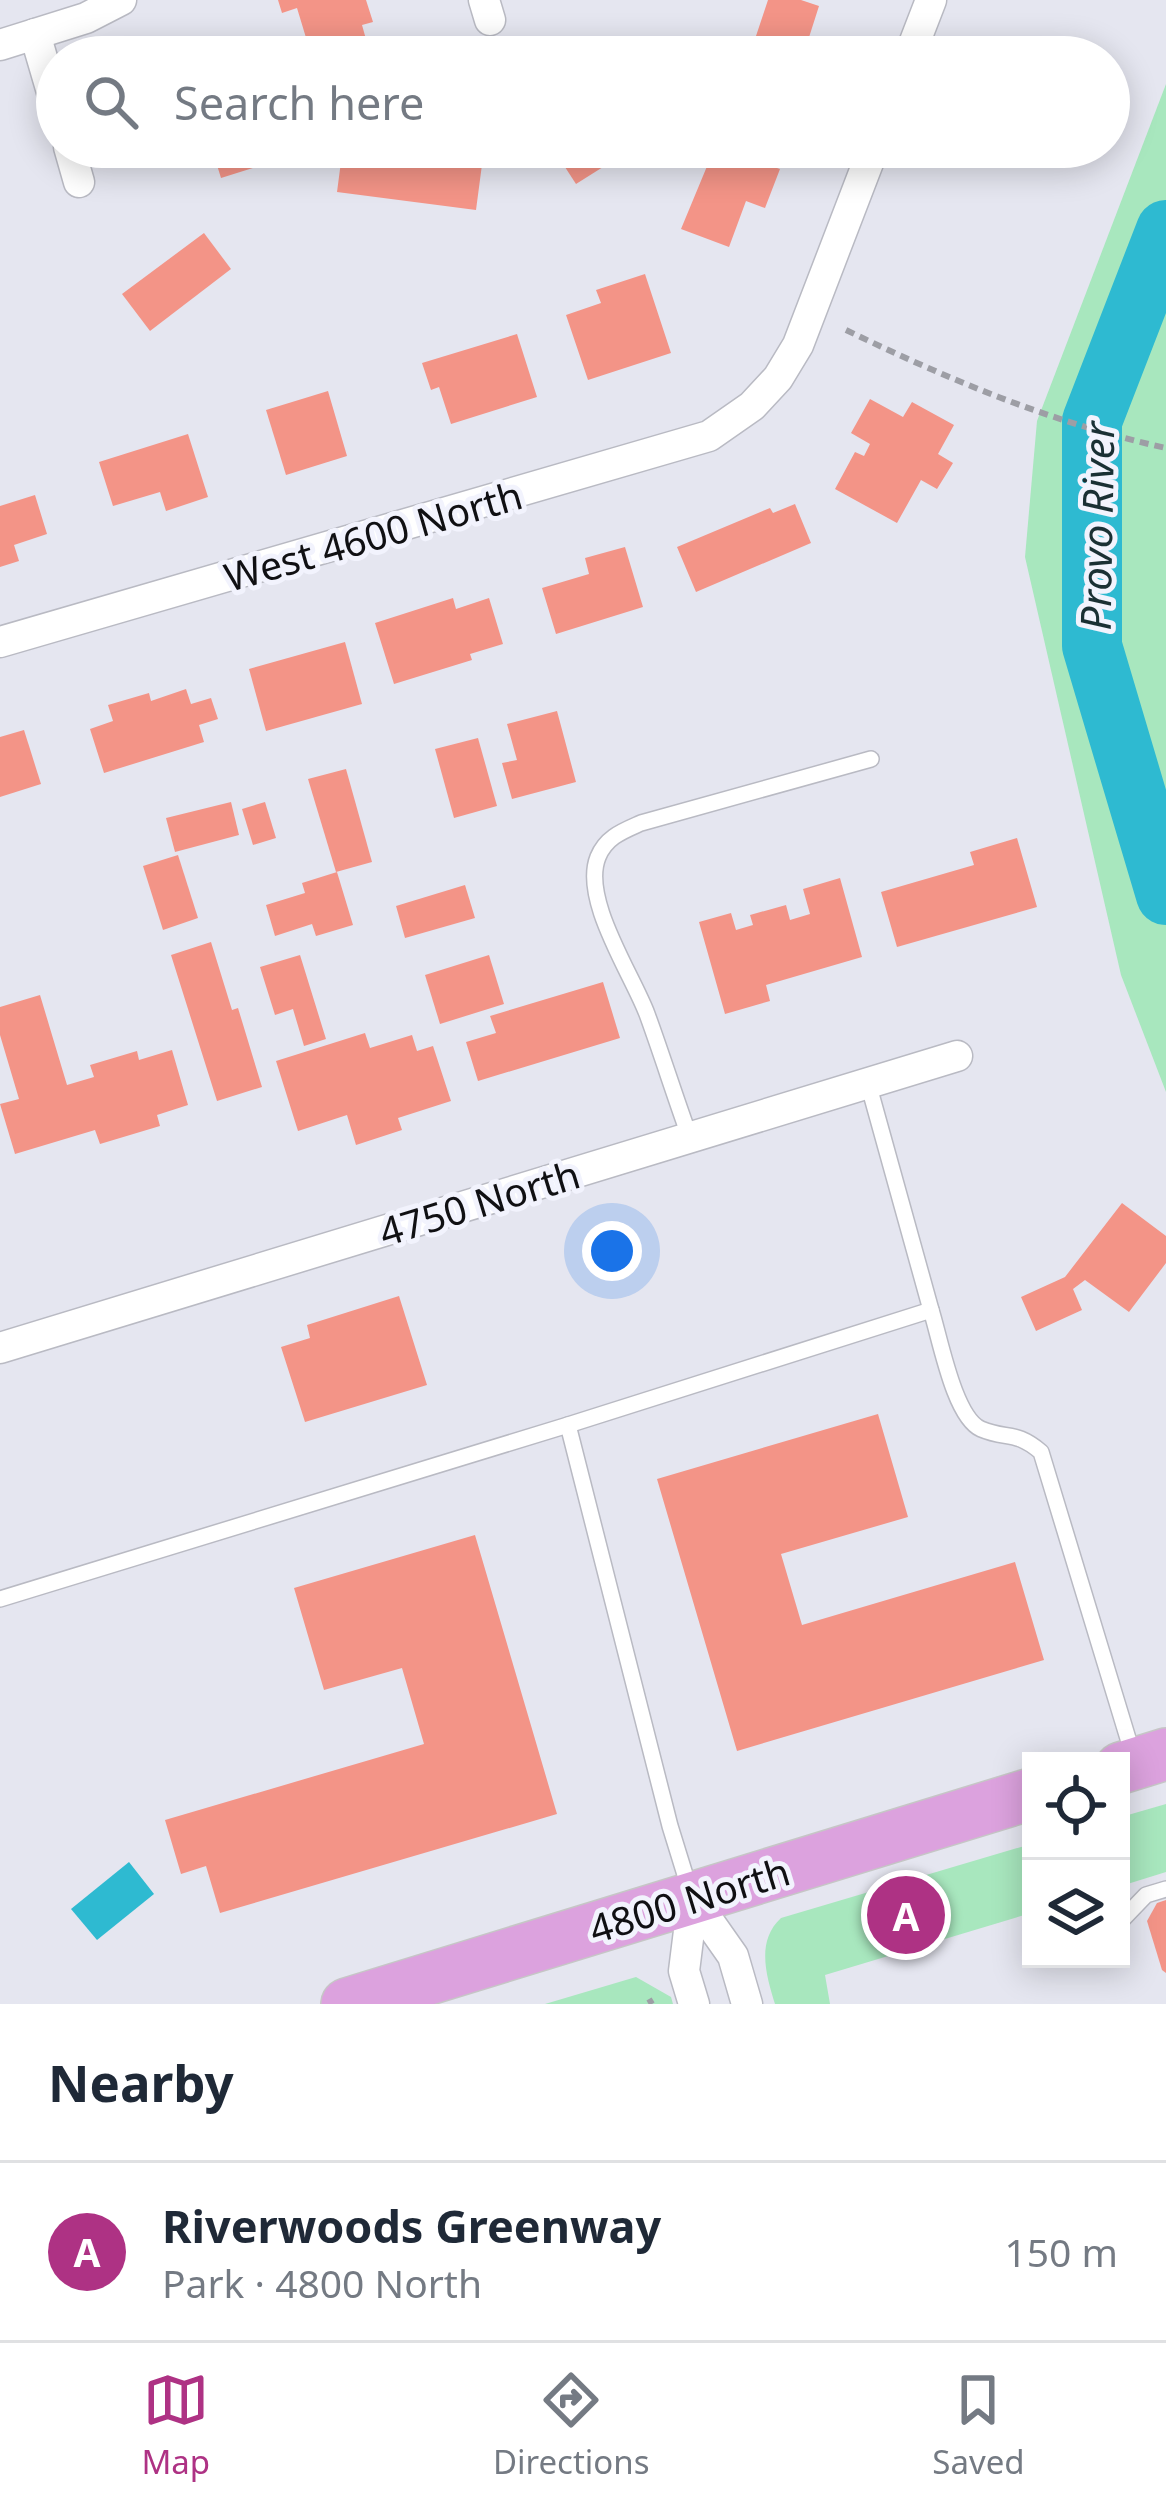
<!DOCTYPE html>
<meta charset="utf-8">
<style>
:root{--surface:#fff;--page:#f6f6f7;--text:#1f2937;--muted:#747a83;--line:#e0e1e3;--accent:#ae3284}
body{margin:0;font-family:"Noto Sans",sans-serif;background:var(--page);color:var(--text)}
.controls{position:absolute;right:36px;bottom:36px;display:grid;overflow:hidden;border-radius:0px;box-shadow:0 6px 30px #0003}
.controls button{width:108px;height:108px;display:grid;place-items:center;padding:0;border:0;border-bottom:3px solid var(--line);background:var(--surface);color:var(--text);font:60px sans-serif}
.you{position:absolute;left:612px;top:1251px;width:42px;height:42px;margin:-30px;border:9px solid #fff;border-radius:50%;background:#1a73e8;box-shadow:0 0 0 18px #1a73e833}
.badge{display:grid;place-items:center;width:78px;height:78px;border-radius:50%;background:var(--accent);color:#fff;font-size:39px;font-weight:700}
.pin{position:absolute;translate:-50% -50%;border:6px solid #fff;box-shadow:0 3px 12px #0006}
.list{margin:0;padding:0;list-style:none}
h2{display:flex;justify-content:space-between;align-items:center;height:156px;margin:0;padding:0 48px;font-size:51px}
h2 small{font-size:39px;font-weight:400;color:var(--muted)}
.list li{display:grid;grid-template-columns:78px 1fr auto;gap:36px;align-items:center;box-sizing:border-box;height:180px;padding:0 48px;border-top:3px solid var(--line)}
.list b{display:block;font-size:45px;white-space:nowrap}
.list p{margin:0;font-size:39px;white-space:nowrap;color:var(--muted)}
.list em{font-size:39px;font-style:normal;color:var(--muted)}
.icon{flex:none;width:66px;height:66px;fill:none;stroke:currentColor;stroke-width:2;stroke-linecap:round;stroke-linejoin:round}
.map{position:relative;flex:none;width:1166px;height:2004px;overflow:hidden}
.search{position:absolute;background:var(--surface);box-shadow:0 6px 30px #0003;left:36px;right:36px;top:36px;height:132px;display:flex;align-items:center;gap:30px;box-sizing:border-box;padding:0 42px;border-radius:66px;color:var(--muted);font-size:45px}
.sheet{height:336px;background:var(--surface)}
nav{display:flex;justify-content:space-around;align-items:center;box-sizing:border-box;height:168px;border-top:3px solid var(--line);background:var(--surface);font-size:33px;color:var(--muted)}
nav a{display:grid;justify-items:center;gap:6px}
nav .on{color:var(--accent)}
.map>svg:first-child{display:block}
.green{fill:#a8e7be}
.water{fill:#2ebad1}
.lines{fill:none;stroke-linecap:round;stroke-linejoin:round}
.river{stroke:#2ebad1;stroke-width:60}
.building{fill:#f39487}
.service-casing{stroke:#b9bac3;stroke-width:18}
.minor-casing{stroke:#b9bac3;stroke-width:33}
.primary-casing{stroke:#c6c6c6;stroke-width:54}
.path{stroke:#9d9ea5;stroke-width:6;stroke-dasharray:9 6;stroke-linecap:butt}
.service{stroke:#fff;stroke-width:15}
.minor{stroke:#fff;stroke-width:30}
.primary{stroke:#dca2de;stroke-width:51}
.labels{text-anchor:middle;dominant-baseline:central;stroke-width:10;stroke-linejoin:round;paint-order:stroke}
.street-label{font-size:39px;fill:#101013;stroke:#f2f3fd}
.water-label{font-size:42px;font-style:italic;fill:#1a3034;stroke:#f2f3fd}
</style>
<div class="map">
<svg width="1166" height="2004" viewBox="0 0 1166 2004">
<rect width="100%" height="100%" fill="#e5e6f0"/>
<!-- green -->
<g class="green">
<path d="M1166,84V1092L1121,975L1025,557L1037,421Z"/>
<path d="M1166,1804V1872L1121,1886V1817Z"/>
<path d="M1031,1844V1913L825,1975L830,2004H775C766,1975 756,1941 781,1918Z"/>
<path d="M636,1977L671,1997L673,2004H545Z"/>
</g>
<!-- water -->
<path class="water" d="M129,1862L154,1894L97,1940L71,1909Z"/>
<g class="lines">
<!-- river -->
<path class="river" d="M1166,230L1092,421V646L1166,895"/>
</g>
<!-- building -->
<g class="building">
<path d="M278,0H366L373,22L362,25L371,57H328L322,37L307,41L297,8L282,13Z"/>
<path d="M768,0H801L819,6L804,53L813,57H749Z"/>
<path d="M236,42L241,57H193V56Z"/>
<path d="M190,147H270L275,161L221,178L212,149L193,156Z"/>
<path d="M396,147L483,157L476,210L337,192L342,154L394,161Z"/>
<path d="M552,147H628L630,150L576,184Z"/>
<path d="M715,147L780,169L765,208L746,201L729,247L681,229Z"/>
<path d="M204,233L231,269L150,331L122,294Z"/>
<path d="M645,274L671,353L588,380L566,315L601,303L596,290Z"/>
<path d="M517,334L537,397L451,424L439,387L431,390L422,363Z"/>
<path d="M328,391L347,456L286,475L266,410Z"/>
<path d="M870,399L903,417L912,402L954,425L938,454L953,463L937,489L921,480L897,523L835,489L855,452L864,456L870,444L851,433Z"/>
<path d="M188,434L208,497L166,511L160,492L113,506L99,462Z"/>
<path d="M35,495L47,534L14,545L19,561L0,567V506Z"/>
<path d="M795,504L811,543L696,592L677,547L770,508L773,513Z"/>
<path d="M625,547L643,607L556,634L542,588L589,574L585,558Z"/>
<path d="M453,598L456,609L489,598L503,644L470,654L472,660L394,684L375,623Z"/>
<path d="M345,642L362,704L266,731L249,669Z"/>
<path d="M186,689L191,704L211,698L218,719L199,725L204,742L104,773L90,729L113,721L108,705L149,693L151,701Z"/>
<path d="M557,711L576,782L512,799L502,763L517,760L507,724Z"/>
<path d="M24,730L41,784L0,797V737Z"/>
<path d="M478,738L497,806L454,818L435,749Z"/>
<path d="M346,769L372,862L336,872L308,779Z"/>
<path d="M231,802L239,835L175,852L166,818Z"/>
<path d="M265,802L276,838L253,845L242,809Z"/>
<path d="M1017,838L1037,907L897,947L881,892L974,865L970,852Z"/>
<path d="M178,855L198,918L163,930L143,866Z"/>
<path d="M337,872L353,925L316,936L312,924L275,936L266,905L305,893L302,883Z"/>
<path d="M840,878L862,957L766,985L770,1001L725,1014L699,922L731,913L736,930L753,925L750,915L786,905L790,920L810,914L803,889Z"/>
<path d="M465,885L475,918L405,938L396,906Z"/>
<path d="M211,942L232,1010L238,1008L262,1087L217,1101L171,955Z"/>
<path d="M300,955L326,1039L304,1046L293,1009L275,1015L260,967Z"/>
<path d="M489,955L504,1004L440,1024L425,975Z"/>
<path d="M603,982L620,1038L478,1081L466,1042L496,1033L490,1016Z"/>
<path d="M40,995L67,1085L94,1077L90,1065L137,1051L139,1060L172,1050L188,1105L157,1115L160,1126L100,1144L95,1130L15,1154L0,1104L19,1099L0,1035V1007Z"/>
<path d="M365,1033L370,1048L412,1035L417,1051L433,1046L451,1101L398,1118L402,1130L356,1145L347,1115L298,1131L276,1061Z"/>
<path d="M1122,1203L1166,1236V1263L1129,1312L1085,1280L1073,1289L1082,1310L1036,1331L1021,1297L1065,1277Z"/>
<path d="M399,1296L427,1385L305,1422L281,1347L310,1338L307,1325Z"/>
<path d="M878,1414L908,1517L781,1554L802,1625L1015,1562L1044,1660L737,1751L657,1479Z"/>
<path d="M475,1535L557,1814L220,1913L206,1866L181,1874L165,1820L424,1744L402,1668L324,1690L294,1588Z"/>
<path d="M1166,1900V1973L1162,1970L1147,1921L1157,1903Z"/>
</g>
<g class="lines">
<defs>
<g id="service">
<path d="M690,1138C675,1097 662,1055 647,1014C632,974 581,899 598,857C606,837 623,831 641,823L871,759"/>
<path d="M931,1310C940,1338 954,1417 981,1429C1007,1440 1015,1430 1041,1452L1133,1755"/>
<path d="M0,1599L568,1425"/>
<path d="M691,1894L670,1826L568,1425L931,1310L868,1083"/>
<path d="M1121,1921L1146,1895L1166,1889"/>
</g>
<g id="minor">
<path d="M484,0L490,20"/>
<path d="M35,34L57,109"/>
<path d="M0,45L86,18L121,0"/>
<path d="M909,57L931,0"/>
<path d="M69,147L79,182"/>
<path d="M0,642L709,436L752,406L778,378L798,345L874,147"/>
<path d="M0,1348L957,1056"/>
<path d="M693,1899L733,1956L747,2004"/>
<path d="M693,1899L684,1971L694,2004"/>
</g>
<g id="primary">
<path d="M1121,1768L1166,1754"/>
<path d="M347,2004L1031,1794"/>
</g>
</defs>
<!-- service casing -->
<use href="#service" class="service-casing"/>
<!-- minor casing -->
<use href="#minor" class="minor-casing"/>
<!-- primary casing -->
<use href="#primary" class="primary-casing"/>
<!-- path -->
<g class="path">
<path d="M846,330C950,380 1052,423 1166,448"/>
<path d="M649,1999L652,2004"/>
</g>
<!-- service -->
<use href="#service" class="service"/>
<!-- minor -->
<use href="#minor" class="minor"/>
<!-- primary -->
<use href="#primary" class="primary"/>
</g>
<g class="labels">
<!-- street labels -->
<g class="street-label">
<text transform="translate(373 535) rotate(-16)">West 4600 North</text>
<text transform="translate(479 1202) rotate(-17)">4750 North</text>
<text transform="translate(689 1899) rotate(-17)">4800 North</text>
</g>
<!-- water labels -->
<g class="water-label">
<text transform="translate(1096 526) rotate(-89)">Provo River</text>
</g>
</g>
</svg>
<div class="controls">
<button><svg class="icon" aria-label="locate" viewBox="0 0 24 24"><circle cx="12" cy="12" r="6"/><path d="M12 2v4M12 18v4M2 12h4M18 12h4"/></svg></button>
<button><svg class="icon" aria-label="layers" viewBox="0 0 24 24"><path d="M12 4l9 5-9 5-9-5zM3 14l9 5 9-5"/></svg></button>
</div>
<div class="you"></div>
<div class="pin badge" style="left:906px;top:1915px">A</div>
<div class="search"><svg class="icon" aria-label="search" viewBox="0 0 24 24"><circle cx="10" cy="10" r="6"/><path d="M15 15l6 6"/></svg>Search here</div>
</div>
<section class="sheet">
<h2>Nearby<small></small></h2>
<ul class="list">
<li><span class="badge">A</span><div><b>Riverwoods Greenway</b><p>Park · 4800 North</p></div><em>150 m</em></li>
</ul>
</section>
<nav>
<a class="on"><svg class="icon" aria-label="map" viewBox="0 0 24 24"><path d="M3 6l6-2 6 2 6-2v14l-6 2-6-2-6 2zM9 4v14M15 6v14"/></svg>Map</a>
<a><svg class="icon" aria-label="directions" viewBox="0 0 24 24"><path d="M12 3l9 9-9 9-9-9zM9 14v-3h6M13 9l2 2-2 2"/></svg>Directions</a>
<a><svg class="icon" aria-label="saved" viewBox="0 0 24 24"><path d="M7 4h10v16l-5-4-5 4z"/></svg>Saved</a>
</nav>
